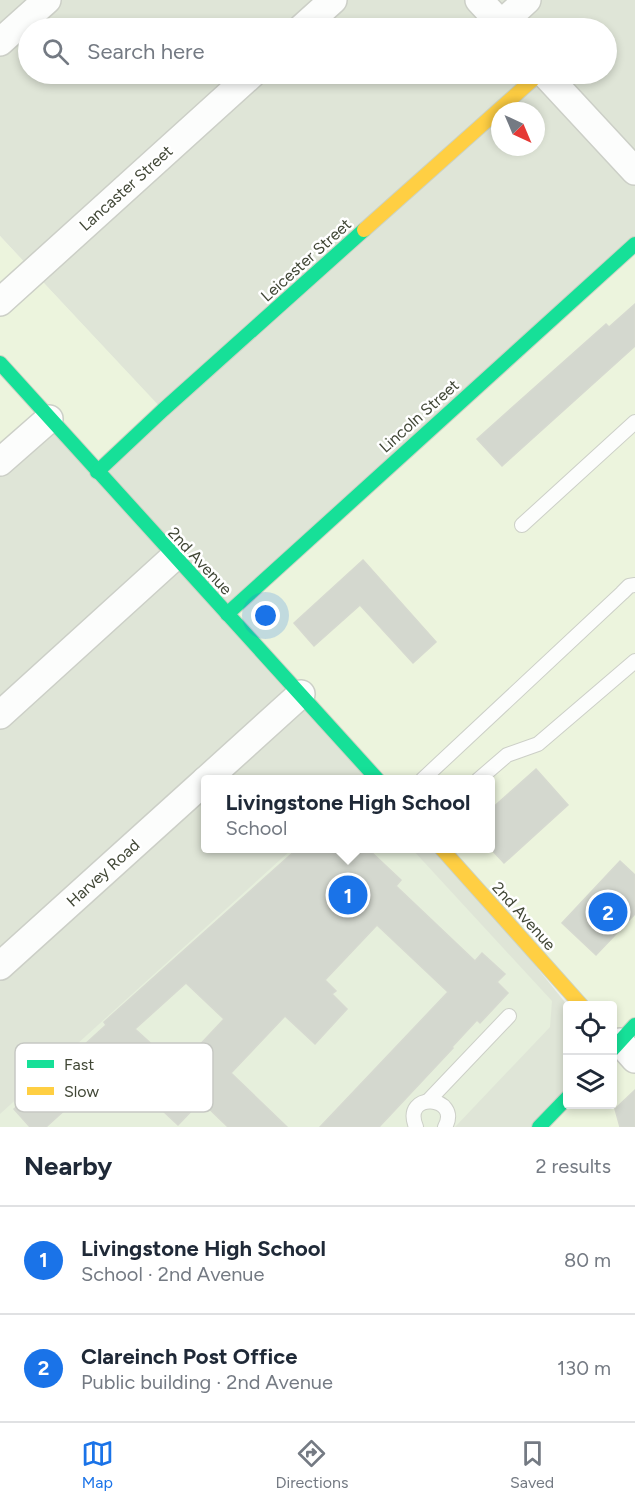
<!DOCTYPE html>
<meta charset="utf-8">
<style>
:root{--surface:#fff;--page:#f2f2f3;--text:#1f2937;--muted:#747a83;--line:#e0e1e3;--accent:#1a73e8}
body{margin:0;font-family:Figtree,sans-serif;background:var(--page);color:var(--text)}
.controls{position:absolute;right:18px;bottom:18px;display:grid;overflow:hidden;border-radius:6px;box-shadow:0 3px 9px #0003}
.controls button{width:54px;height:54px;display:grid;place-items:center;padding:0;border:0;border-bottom:2px solid var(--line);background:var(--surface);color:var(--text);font:30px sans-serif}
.compass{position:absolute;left:491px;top:102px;width:54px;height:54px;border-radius:50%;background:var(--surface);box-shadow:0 3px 9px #0003;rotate:136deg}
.you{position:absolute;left:266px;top:616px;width:21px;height:21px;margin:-15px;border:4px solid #fff;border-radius:50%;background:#1a73e8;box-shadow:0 0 0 9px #1a73e833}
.badge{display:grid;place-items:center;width:39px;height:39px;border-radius:50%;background:var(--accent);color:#fff;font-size:20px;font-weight:700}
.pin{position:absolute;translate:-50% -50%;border:3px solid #fff;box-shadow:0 2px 6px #0006}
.popup{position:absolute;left:201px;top:775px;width:294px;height:78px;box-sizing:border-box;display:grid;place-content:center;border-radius:6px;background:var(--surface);filter:drop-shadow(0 2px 4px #0005);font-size:20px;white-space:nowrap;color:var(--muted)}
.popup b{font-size:22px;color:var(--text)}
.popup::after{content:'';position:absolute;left:50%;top:100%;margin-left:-12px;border:12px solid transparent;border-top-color:var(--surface)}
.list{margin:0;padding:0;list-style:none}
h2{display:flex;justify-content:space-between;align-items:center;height:78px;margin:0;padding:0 24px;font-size:26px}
h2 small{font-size:20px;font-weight:400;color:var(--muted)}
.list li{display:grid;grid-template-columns:39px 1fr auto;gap:18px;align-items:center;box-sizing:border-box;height:108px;padding:0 24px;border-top:2px solid var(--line)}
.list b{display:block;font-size:22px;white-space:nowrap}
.list p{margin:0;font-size:20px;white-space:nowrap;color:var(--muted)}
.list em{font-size:20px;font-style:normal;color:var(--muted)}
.icon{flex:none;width:33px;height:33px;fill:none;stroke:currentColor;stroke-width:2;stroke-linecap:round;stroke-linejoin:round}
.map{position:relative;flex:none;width:635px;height:1127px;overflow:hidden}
.search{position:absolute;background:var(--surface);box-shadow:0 3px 9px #0003;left:18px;right:18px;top:18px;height:66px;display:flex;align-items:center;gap:15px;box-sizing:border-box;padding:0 21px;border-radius:33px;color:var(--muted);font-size:22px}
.sheet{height:294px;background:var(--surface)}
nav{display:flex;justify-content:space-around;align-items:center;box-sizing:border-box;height:84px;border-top:2px solid var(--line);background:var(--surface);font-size:16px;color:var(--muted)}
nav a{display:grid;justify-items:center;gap:3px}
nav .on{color:var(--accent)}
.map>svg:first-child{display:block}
.residential{fill:#dfe5d7;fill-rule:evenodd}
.commercial{fill:#ecf4dd}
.education{fill:#e6efdc}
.building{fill:#d4d8cf;stroke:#d6d9d0;stroke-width:1.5;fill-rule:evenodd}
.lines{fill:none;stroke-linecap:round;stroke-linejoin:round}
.lane-casing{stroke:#cccfc7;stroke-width:16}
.street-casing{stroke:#cccfc7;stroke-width:30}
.fast-casing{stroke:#cbd2c3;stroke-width:16}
.slow-casing{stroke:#cbd2c3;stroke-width:16}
.lane{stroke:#fcfdfc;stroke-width:14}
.street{stroke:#fcfdfc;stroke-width:27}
.fast{stroke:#16e098;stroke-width:14}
.slow{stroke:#ffcf43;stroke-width:14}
.labels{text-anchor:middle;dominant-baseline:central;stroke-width:5;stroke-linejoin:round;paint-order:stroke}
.street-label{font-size:16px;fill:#414736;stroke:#fff}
.key{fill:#fff;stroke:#c6c8c3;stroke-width:1.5}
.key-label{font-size:16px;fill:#414736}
</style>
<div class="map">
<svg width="635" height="1127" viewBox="0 0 635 1127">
<rect width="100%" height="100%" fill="#eef1ea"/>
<!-- residential -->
<path class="residential" d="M0,0H635V244L378,779L206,780V848L441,849L568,1006L567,1097L539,1127H0V462L37,431L162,410L0,236ZM28,28H606V74H28ZM500,111H536V147H500Z"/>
<!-- commercial -->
<g class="commercial">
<path d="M0,236L163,410L97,472L49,419L0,462Z"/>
<path d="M635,244V1127H539L568,1104H612V1006L582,1005L441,849L490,848V780L378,779L227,614Z"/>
</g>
<!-- education -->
<path class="education" d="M292,849H412L552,1001L550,1027L455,1127H0V1114Z"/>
<!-- building -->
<g class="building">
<path d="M635,304V346L502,466L477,439L606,324L609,327Z"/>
<path d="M363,560L436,642L413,663L360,605L314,646L294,623Z"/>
<path d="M536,769L568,805L504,863L490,848V810Z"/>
<path d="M297,849H368L401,880L396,886L475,961L482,953L505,974L497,982L508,993L480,1023L477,1020L452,1047L453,1048L379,1127H320L448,992L377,925L325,980L336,991L332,994L347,1009L315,1044L285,1016L231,1073L287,1127H228L201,1101L178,1125L119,1070L105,1084L100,1078L46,1127H30L14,1109L106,1025L104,1022ZM186,983L224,1019L178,1068L135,1029Z"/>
<path d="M620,861L635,875V914L596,955L562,923Z"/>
<path d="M635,1090V1127H620L615,1109Z"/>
</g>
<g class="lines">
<defs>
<g id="lane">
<path d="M522,525L635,422"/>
<path d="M422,780L622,593L629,586L635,585"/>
<path d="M478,780L507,755L538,744L635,661"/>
<path d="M428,1101L509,1016"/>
<path d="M416,1127C401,1090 462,1096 445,1127"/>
</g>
<g id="street">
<path d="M479,0L505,28"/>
<path d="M501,24L527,0"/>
<path d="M302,28L333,0"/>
<path d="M0,42L47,0"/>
<path d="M545,74L635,171"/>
<path d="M0,302L252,74"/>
<path d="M0,462L49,419"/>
<path d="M0,715L174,557"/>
<path d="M206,780L301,694"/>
<path d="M0,966L206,780"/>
<path d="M620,1042L635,1059"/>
</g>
<g id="fast">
<path d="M0,363L378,780"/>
<path d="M97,472L163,410L364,230"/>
<path d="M227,614L635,244"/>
<path d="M612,1050L635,1025"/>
<path d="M539,1127L568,1097"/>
</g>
<g id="slow">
<path d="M364,230L539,74"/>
<path d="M441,848L582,1006"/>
</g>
</defs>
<!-- lane casing -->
<use href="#lane" class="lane-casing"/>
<!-- street casing -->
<use href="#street" class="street-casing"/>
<!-- fast casing -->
<use href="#fast" class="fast-casing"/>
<!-- slow casing -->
<use href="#slow" class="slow-casing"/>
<!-- lane -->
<use href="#lane" class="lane"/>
<!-- street -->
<use href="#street" class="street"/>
<!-- fast -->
<use href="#fast" class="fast"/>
<!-- slow -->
<use href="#slow" class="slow"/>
</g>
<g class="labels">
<!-- street labels -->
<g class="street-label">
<text transform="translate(126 188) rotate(-42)">Lancaster Street</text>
<text transform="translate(306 260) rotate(-42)">Leicester Street</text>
<text transform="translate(419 416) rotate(-42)">Lincoln Street</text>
<text transform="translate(200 561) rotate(47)">2nd Avenue</text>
<text transform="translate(103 873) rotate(-42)">Harvey Road</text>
<text transform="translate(524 916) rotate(48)">2nd Avenue</text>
</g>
</g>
<!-- legend -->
<rect x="15" y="1043" width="198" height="69" rx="9" class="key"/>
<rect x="27" y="1060" width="27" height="8" fill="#16e098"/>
<rect x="27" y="1087" width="27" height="8" fill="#ffcf43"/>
<g class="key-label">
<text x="64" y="1070">Fast</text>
<text x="64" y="1097">Slow</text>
</g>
</svg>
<div class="controls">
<button><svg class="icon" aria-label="locate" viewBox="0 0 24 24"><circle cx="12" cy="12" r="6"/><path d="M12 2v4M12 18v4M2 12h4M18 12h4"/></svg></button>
<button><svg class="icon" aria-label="layers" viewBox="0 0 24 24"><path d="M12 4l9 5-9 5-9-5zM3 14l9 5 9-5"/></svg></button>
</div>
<svg class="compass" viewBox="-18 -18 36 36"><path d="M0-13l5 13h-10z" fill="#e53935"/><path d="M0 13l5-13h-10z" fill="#747a83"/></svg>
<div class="you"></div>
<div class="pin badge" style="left:348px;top:895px">1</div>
<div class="popup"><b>Livingstone High School</b>School</div>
<div class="pin badge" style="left:608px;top:912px">2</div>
<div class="search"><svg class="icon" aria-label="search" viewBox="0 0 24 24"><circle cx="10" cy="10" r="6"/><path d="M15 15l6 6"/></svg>Search here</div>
</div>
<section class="sheet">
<h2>Nearby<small>2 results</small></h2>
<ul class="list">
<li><span class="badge">1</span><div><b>Livingstone High School</b><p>School · 2nd Avenue</p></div><em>80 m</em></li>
<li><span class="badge">2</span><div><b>Clareinch Post Office</b><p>Public building · 2nd Avenue</p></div><em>130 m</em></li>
</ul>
</section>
<nav>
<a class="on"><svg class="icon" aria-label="map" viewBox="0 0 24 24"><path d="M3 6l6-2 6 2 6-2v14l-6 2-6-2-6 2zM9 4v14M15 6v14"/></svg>Map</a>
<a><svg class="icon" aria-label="directions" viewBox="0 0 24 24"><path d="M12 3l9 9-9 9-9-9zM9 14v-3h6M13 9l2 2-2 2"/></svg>Directions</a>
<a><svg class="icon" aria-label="saved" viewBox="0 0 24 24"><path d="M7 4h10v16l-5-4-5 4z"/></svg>Saved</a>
</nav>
